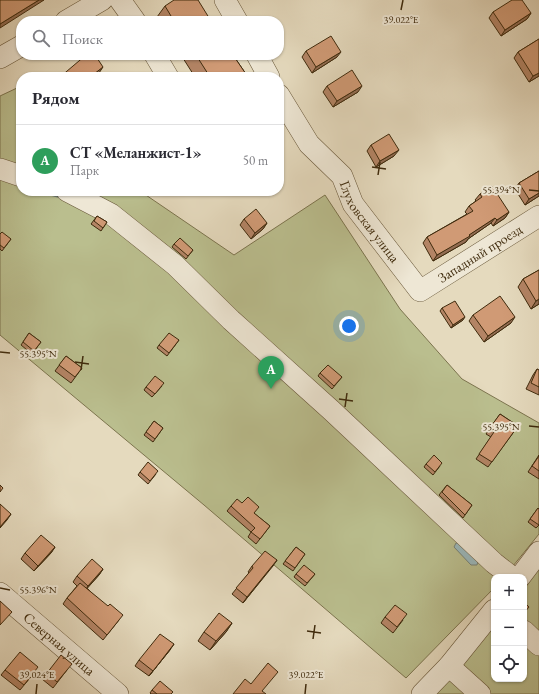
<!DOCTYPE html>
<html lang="ru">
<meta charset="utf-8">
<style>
:root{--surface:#fff;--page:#f7f7f7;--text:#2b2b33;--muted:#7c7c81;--line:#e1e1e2;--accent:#db2777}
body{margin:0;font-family:"EB Garamond",serif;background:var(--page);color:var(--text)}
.controls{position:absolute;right:12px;bottom:12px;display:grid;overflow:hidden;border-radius:8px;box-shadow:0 1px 3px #0004}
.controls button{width:36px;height:36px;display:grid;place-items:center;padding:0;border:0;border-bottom:1px solid var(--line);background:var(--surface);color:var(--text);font:20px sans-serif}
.you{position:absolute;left:349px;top:326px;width:14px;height:14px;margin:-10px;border:3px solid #fff;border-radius:50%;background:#1a73e8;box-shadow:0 0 0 6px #1a73e833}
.badge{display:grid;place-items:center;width:26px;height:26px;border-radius:50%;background:var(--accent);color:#fff;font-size:13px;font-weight:700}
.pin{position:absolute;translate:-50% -33px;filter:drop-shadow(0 1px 2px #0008)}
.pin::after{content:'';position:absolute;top:21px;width:14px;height:12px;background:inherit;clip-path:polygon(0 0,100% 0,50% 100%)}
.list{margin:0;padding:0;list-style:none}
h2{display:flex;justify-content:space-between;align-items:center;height:52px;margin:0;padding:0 16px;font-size:17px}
h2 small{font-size:13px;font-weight:400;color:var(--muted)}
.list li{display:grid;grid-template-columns:26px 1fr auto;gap:12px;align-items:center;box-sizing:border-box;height:72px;padding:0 16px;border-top:1px solid var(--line)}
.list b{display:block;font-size:15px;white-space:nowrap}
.list p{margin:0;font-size:13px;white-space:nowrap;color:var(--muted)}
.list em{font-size:13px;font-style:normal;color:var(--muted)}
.icon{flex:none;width:22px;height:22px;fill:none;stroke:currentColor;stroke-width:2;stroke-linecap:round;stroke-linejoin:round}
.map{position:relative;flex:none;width:539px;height:694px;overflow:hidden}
.search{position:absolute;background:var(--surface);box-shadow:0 1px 3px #0004;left:16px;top:16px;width:268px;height:44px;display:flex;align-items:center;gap:10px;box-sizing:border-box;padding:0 14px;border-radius:16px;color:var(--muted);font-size:15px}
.panel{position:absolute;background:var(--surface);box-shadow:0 1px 3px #0004;left:16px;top:72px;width:268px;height:124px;border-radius:16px}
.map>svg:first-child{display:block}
.green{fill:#babe8e;stroke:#7c744e}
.water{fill:#9ab8bc;stroke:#768076}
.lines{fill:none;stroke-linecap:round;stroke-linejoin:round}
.stream{stroke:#768076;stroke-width:4}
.minor-casing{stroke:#685739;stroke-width:22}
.minor{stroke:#eee7d5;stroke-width:21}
.wall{fill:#b38465;stroke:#3f2b0d}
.shaded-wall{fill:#926c52;stroke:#3f2b0d}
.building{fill:#d09a75;stroke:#3f2b0d}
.ticks{fill:none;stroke:#3f2b0d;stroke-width:1.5}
.labels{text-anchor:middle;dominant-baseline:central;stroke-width:4;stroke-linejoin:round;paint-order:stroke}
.street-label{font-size:14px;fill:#3f2b0d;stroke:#eee7d5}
.ticks-label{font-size:10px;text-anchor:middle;fill:#3f2b0d;stroke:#eee7d5;stroke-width:4;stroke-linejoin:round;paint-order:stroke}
</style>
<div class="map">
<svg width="539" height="694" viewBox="0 0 539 694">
<rect width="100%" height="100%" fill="#e5dabe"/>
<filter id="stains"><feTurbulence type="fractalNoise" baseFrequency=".005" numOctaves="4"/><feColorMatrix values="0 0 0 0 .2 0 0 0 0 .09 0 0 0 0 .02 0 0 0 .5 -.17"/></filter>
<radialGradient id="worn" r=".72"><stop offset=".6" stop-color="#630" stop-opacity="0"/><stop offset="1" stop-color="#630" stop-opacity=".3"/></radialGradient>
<!-- green -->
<g class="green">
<path d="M17,88L21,92V191H140L234,255L325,195L400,309L462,379L539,423V534L504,577H494V588L406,678L204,505L0,335V96Z"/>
<path d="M539,568V694H425L494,618V679H524V584Z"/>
</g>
<!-- water -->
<path class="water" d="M456,543H459L478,561L477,565H471L454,547Z"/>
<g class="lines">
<!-- stream -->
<path class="stream" d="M42,191L63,197"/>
<defs>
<g id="minor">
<path d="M120,0L135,21"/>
<path d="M225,0L237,21"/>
<path d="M66,21L102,0"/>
<path d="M155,55L168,77"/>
<path d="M257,55L269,77"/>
<path d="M0,58L21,46"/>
<path id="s1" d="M279,95L309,144L342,176L353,204L420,291L539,216"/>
<path d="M0,169L21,176"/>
<path d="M67,191L111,214L175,265L231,320L331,410L494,563L512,577"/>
<path d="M520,577L539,552"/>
<path id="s2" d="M0,593L118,694"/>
<path d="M524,631L539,645"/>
<path d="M449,666L480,694"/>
<path d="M422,694L449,666L494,610"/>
</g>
</defs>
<!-- minor casing -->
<use href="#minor" class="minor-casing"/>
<!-- minor -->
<use href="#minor" class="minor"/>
</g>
<!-- wall -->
<g class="wall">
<path d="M165,6L211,21H159L157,17Z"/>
<path d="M493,12L531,13L527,19L501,36L489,18Z"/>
<path d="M539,39V76L529,82L514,58L518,52Z"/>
<path d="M306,51L337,57L312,73L302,57Z"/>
<path d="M181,55H233L248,77H195Z"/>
<path d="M327,86L358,92L333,107L323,92Z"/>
<path d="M21,124V131L18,128Z"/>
<path d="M371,145L394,156L376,167L367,151Z"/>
<path d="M539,171V196L525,205L515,189L519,183Z"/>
<path d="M480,194L509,212L505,218L493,226L491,223L468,239L466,242L433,261L423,243L427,237L467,214L465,212L469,206L476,201L475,200Z"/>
<path d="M97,216L107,222L101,231L91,224Z"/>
<path d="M244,219L267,223L263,229L251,239L240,225Z"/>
<path d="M0,234L11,239L2,251L0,249Z"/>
<path d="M174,244L193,250L186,259L172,247Z"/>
<path d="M539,270V304L531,309L518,287L523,279Z"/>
<path d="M442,308L463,320L451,328L440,311Z"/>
<path d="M473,315L511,323L484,342L469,321Z"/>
<path d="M29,333L41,342L32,354L21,345Z"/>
<path d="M179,340L167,356L157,348L159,345Z"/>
<path d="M66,356L82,368L71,383L55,371Z"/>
<path d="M537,369L539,370V395L526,389L533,375Z"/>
<path d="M320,373L342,377L332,389L318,376Z"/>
<path d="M162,386L152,397L144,390L146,387Z"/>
<path d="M500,414L518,426L488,467L476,459L491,437L486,434Z"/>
<path d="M154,421L163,428L153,442L144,435Z"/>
<path d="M539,455V479L528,472Z"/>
<path d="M426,464L440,466L433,475L424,467Z"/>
<path d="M140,472L156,474L148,484L138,475Z"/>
<path d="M447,485L472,505L463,518L439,495Z"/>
<path d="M231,506L255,514L270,526L256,544L248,537L251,532L227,511Z"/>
<path d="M538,508L539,525L536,528L528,522Z"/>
<path d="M55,547L51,553L34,571L21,559L25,553Z"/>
<path d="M296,547L305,554L293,571L283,564Z"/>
<path d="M277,560L243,603L232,594L249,573L248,572L252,566Z"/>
<path d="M103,569L99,575L87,588L119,620L103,640L63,604L67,598L77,586L73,582L77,576Z"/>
<path d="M296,574H315L305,586L294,577Z"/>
<path d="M385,617L403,620L393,633L381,623Z"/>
<path d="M232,623L226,632L210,650L198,641L204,632Z"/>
<path d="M170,650L149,676L135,666L139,660Z"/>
<path d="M5,670L35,672L20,690L1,675Z"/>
<path d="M67,670L53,688L42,679L47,673Z"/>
<path d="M152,690L172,694H151L150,693Z"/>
</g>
<!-- shaded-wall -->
<g class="shaded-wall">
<path d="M39,0H44L0,28V24Z"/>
<path d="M531,13L527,19L501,36L505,30Z"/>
<path d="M341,52L337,57L312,73L316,67Z"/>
<path d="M103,67L99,73L94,77V74Z"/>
<path d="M539,73V76L529,82L533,76Z"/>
<path d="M362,86L358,92L333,107L337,101Z"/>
<path d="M283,132L279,138V135Z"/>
<path d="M399,150L394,156L376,167L380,161Z"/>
<path d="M539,193V196L525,205L529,199Z"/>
<path d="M509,212L505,218L493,226L497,220Z"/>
<path d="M495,218L491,223L468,239L466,242L433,261L437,255Z"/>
<path d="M267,223L263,229L251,239L255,233Z"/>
<path d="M539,299V304L531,309L536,301Z"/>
<path d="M465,317L463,320L451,328L453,325Z"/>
<path d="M515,317L511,323L484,342L488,336Z"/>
<path d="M11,514L7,520L0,528V527Z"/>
<path d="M55,547L51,553L34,571L38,566Z"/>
<path d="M277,560L273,566L243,603L247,597Z"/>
<path d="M103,569L99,575L84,592L88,586Z"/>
<path d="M232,623L226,632L210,650L216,641Z"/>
<path d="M174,644L170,650L149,676L153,671Z"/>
</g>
<!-- building -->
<g class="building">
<path d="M0,0H39L0,24Z"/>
<path d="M174,0H198L211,21H174L165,6Z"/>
<path d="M512,0H522L531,13L505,30L493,12Z"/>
<path d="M331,36L341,52L316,67L306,51Z"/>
<path d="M539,39V73L533,76L518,52Z"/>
<path d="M86,55H95L103,67L94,74L97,77H60Z"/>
<path d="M196,55H233L248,77H210Z"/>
<path d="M352,70L362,86L337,101L327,86Z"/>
<path d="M279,126L283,132L279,135Z"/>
<path d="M389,134L399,150L380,161L371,145Z"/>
<path d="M539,171V193L529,199L519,183Z"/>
<path d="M492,186L509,212L497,220L495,218L469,235L470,236L437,255L427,237L473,211L469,206L482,197L480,194Z"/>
<path d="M256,209L267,223L255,233L244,219Z"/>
<path d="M97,216L107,222L103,228L94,221Z"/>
<path d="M2,232L11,239L4,248L0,245V234Z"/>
<path d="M180,238L193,250L188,256L174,244Z"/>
<path d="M539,270V299L536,301L523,279Z"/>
<path d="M500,296L515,317L488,336L473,315Z"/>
<path d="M455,301L465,317L453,325L442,308Z"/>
<path d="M29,333L41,342L34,351L23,342Z"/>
<path d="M169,333L179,340L169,353L159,345Z"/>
<path d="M66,356L82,368L75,377L59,365Z"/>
<path d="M328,365L342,377L334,386L320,373Z"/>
<path d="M537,369L539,370V387L531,383Z"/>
<path d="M155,376L164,383L155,394L146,387Z"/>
<path d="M500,414L518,426L492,462L479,454L494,432L489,429Z"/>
<path d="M154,421L163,428L155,439L146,432Z"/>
<path d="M434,455L442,463L435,472L426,464Z"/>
<path d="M539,456V471L532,466Z"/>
<path d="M148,462L158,471L150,481L140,472Z"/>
<path d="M0,485L3,488L0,492Z"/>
<path d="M447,485L472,505L465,515L442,492Z"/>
<path d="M248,497L259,507L254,513L270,526L260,539L251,532L255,528L231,506L237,499L242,503Z"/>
<path d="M0,504L11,514L0,527Z"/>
<path d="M538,508L539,509V525L530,519Z"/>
<path d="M41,535L55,547L38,566L25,553Z"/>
<path d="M296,547L305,554L295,568L285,561Z"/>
<path d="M265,551L277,560L247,597L236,588L253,568L252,566Z"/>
<path d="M92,559L103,569L88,586L77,576Z"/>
<path d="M304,565L315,574L307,583L296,574Z"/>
<path d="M80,583L108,606L110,604L123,615L107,635L67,598Z"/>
<path d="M0,601L12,612L0,625Z"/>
<path d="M524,602L529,607L524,613Z"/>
<path d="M395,605L407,614L397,627L385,617Z"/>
<path d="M219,613L232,623L216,641L204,632Z"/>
<path d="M160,634L174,644L153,671L139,660Z"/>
<path d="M20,652L38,667L24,685L5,670Z"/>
<path d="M61,655L72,664L57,682L47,673Z"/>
<path d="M268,663L278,672L262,691L266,694H233L245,679L251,684Z"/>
<path d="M160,681L173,692L171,694H157L152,690Z"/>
</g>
<!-- ticks -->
<path class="ticks" d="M401,10L403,0M372,167L386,169M378,175L380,162M529,190L539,191M0,352L10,353M75,362L89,364M81,370L83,356M339,399L353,401M345,407L347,393M529,426L539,427M0,588L10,590M307,631L321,633M313,639L315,625M36,694L37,684M305,694L306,684"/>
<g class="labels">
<!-- street labels -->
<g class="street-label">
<text stroke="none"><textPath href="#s1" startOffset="157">Глуховская улица</textPath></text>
<text stroke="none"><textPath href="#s1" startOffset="314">Западный проезд</textPath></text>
<text stroke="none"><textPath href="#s2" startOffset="78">Северная улица</textPath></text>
</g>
</g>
<g class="ticks-label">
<text x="401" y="23">39.022°E</text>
<text x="501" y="193">55.394°N</text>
<text x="38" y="357">55.395°N</text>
<text x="501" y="430">55.395°N</text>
<text x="38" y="593">55.396°N</text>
<text x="37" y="678">39.024°E</text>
<text x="306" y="678">39.022°E</text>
</g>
<rect width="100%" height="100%" filter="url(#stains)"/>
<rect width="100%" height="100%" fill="url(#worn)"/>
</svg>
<div class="controls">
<button>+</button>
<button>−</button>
<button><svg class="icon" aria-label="locate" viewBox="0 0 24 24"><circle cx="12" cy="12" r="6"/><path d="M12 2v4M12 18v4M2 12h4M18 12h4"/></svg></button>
</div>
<div class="you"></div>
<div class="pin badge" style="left:271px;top:389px;background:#2e9e5b">A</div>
<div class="search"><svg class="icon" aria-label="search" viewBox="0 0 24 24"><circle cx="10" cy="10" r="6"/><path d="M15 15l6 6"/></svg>Поиск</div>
<section class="panel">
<h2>Рядом<small></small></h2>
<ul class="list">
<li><span class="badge" style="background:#2e9e5b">A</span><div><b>СТ «Меланжист-1»</b><p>Парк</p></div><em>50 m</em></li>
</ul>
</section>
</div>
